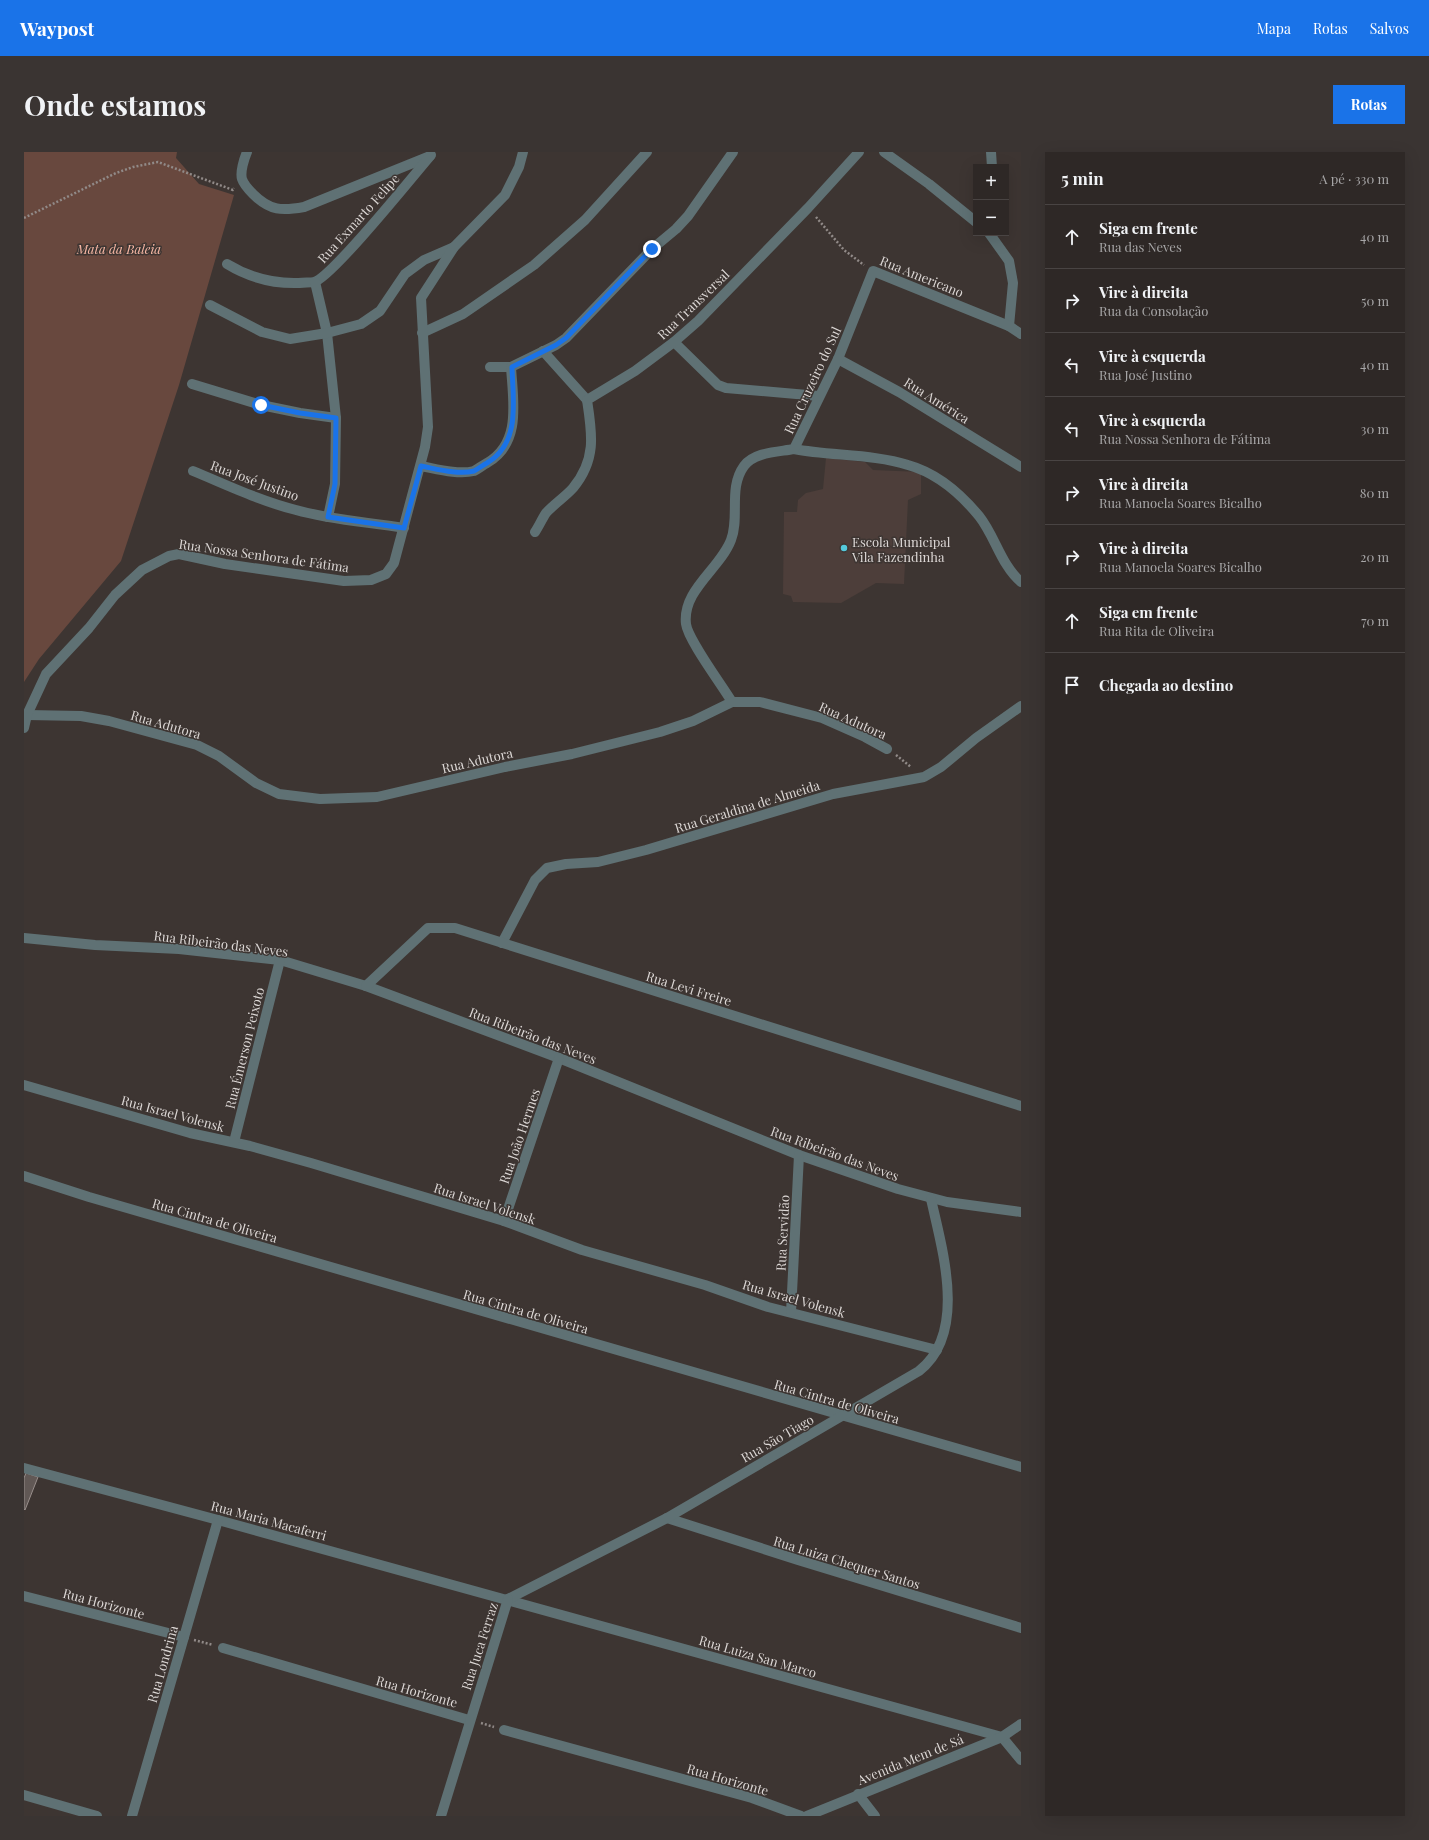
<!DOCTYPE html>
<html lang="pt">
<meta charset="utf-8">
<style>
:root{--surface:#2e2826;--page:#3a3432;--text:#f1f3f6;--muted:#a7a6a7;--line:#494443;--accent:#1a73e8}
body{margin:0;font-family:"Playfair Display",serif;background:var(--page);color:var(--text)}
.controls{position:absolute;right:12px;top:12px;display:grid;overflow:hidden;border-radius:0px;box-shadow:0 4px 16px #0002}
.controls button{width:36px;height:36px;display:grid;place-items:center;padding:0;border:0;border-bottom:1px solid var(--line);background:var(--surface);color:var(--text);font:20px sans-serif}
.stop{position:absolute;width:12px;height:12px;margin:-9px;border:3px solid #1a73e8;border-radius:50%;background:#fff}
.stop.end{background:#1a73e8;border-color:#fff;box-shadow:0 1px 4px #0008}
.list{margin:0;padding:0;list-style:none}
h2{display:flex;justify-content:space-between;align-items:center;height:52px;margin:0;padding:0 16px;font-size:17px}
h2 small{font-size:13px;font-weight:400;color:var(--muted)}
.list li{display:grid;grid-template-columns:26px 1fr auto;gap:12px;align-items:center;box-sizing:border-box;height:64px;padding:0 16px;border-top:1px solid var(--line)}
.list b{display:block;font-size:15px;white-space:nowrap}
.list p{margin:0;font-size:13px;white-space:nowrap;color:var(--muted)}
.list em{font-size:13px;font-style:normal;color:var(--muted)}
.icon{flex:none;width:22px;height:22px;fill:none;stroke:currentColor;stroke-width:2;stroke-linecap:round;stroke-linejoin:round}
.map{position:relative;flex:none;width:997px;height:1664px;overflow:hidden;border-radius:0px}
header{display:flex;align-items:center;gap:24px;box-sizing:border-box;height:56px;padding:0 20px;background:var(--accent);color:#fff}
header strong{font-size:19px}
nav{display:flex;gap:22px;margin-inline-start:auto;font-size:14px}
.intro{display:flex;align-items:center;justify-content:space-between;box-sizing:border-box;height:96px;padding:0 24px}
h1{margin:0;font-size:28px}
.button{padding:10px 18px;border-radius:0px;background:var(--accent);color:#fff;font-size:14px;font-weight:700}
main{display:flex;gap:24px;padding:0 24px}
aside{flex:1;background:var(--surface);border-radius:0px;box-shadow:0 4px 16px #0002}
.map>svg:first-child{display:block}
.built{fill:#4d3e3a}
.green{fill:#68483e}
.building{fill:#615855;stroke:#988e8b}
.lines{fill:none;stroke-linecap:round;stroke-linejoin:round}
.path{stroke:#918a88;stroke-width:2.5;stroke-dasharray:2 2;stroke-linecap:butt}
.minor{stroke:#5f7174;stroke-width:10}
.route{stroke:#1a73e8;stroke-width:5}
.poi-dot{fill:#54cadc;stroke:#3d3532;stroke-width:1.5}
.labels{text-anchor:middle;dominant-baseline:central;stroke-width:3;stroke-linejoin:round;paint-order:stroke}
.street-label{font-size:13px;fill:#dcd7d5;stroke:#3d3532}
.park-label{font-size:13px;font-style:italic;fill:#f7b7a4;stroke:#3d3532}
.poi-label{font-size:13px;fill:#dcd7d5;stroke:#3d3532;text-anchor:start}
</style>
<header>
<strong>Waypost</strong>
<nav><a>Mapa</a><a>Rotas</a><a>Salvos</a></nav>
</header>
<div class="intro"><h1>Onde estamos</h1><a class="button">Rotas</a></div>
<main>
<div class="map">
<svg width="997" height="1664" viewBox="0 0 997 1664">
<rect width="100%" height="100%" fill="#3d3532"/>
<!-- built -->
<path class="built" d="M802,306L841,310L849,318L897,320V342L884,348L880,432L852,431L817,451L769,450L767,444L759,442L760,360H773L774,348L782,341L799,337Z"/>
<!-- green -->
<path class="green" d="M0,0H153L152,6L175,32L210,43L155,233L97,409L15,507L0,530Z"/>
<!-- building -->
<path class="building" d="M2,1321L14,1325L1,1358L0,1357V1326Z"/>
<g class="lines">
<!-- path -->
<g class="path">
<path d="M792,65L820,98L840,113"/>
<path d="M0,66L92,21L109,15L134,10L209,38L210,36"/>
<path d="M872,603L887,615"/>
<path d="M170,1488L189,1493"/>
<path d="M457,1571L470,1575"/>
</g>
<!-- minor -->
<g class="minor">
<path d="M223,0C220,7 216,20 218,27C220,33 225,38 229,42C246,59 258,59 280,55L406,4"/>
<path d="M860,0L905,32L952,70"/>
<path d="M967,0L968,15"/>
<path d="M965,81L985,109L989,131L985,174"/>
<path d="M203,112C226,126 248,132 275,131C280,130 286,131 290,130C307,126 390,23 407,3"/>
<path d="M291,130L303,181L312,266L311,332L304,365"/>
<path d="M186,153L238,180L266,187L303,181L337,172L356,159L381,122L400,108L430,95"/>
<path d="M398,181L439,162L510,113L561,68L623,0"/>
<path d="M650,190L694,233L702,236L795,244"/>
<path d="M519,199L563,248"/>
<path d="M814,207L875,240L997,315"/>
<path d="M466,215H487L532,193L542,186L628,97L652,77L664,64L709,0"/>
<path d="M168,232L237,253L276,261L312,266"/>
<path d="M770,297C806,304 850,302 884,313C913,321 936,341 955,364C971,384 977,413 997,430"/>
<path d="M397,314C413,317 434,323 450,319C454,317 459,313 463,311C498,291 489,249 487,215"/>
<path d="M169,319C203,333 236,349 272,358C307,368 344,370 380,376"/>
<path d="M511,380C515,374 518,367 522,361C530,352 541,345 549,336C573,307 568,281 563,248L611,219L650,190L674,169L784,56L835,0"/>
<path d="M708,550C698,533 664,488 662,472C658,438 696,417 707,388C716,365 704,336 720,314C730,300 754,300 770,297L814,207L849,119L985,174L997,182"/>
<path d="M3,563L57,564L85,569L173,593L195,604L232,631L255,642L296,647L353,645L481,615L548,602L636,580L669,569L708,550H736L798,566L841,585L863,597"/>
<path d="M0,576L3,563L22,522L65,476L91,443L118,418L145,404L155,402L201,412L320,429L347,428L362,422L370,411L401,295L404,275L397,146L430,95L481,43L495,15L499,0"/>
<path d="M0,786L71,793L155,797L256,808L342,834L535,906L775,1003L874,1037L923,1050L997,1060"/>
<path d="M478,791L511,728L523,716L542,712L574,710L622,698L809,642L900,625L917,615L952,586L997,554"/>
<path d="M342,834L404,776H431L997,954"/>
<path d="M0,933L166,981L226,994L287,1011L480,1069L558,1098L681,1133L744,1155L913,1198"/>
<path d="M210,990L256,808"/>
<path d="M0,1024L65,1045L997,1315"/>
<path d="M480,1069L535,906"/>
<path d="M767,1160L775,1003"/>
<path d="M0,1316L194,1368L978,1585L997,1608"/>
<path d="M643,1366L774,1408L997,1476"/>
<path d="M0,1444L160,1485"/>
<path d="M484,1447L643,1366L895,1219C944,1181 918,1097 907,1047"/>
<path d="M199,1496L445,1568"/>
<path d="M480,1578L728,1646L777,1664"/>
<path d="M834,1642L851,1664"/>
<path d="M0,1643L73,1664"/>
<path d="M108,1664L194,1368"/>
<path d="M417,1664L484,1447"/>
<path d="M783,1664L978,1585L997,1572"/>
</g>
</g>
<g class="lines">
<!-- route -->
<path class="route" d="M237,253L276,261L312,266L311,332L304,365L380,376L397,314C413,317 434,323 450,319C454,317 459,313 463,311C497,291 489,249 488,215L532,193L542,186L628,97"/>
</g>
<!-- markers -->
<circle class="poi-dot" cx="820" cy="396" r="4"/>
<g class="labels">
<!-- street labels -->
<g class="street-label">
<text transform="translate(334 66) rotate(-48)">Rua Exmarto Felipe</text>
<text transform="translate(898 124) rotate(22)">Rua Americano</text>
<text transform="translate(669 152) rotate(-44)">Rua Transversal</text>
<text transform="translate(788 228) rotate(-65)">Rua Cruzeiro do Sul</text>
<text transform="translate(913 248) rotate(32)">Rua América</text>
<text transform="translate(231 328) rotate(20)">Rua José Justino</text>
<text transform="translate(240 403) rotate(8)">Rua Nossa Senhora de Fátima</text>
<text transform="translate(829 568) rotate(24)">Rua Adutora</text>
<text transform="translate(142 572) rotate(16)">Rua Adutora</text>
<text transform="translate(453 608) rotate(-13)">Rua Adutora</text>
<text transform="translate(723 654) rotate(-17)">Rua Geraldina de Almeida</text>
<text transform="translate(197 791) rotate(7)">Rua Ribeirão das Neves</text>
<text transform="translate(665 836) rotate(17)">Rua Levi Freire</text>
<text transform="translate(509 883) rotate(21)">Rua Ribeirão das Neves</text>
<text transform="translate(220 896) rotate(-76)">Rua Émerson Peixoto</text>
<text transform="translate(149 961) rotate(15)">Rua Israel Volensk</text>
<text transform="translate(495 984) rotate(-71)">Rua João Hermes</text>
<text transform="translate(811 1001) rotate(20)">Rua Ribeirão das Neves</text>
<text transform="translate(461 1051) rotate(18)">Rua Israel Volensk</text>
<text transform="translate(191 1068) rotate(16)">Rua Cintra de Oliveira</text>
<text transform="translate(758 1081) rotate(-87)">Rua Servidão</text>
<text transform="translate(770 1146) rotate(16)">Rua Israel Volensk</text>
<text transform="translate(502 1159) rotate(16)">Rua Cintra de Oliveira</text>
<text transform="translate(813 1249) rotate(16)">Rua Cintra de Oliveira</text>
<text transform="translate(753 1286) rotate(-30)">Rua São Tiago</text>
<text transform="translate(245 1368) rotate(15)">Rua Maria Macaferri</text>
<text transform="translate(823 1410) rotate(17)">Rua Luiza Chequer Santos</text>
<text transform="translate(80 1451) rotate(15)">Rua Horizonte</text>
<text transform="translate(455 1494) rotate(-72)">Rua Juca Ferraz</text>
<text transform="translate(734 1504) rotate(16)">Rua Luiza San Marco</text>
<text transform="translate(138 1512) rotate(-74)">Rua Londrina</text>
<text transform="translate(393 1539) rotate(16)">Rua Horizonte</text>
<text transform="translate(886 1607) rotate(-22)">Avenida Mem de Sá</text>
<text transform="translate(704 1627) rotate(16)">Rua Horizonte</text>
</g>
<!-- park labels -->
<g class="park-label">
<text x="95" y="96">Mata da Baleia</text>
</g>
<!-- poi labels -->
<g class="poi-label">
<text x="828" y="389">Escola Municipal<tspan x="828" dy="15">Vila Fazendinha</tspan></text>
</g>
</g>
</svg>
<div class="controls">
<button>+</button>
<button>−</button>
</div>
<div class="stop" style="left:237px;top:253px"></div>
<div class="stop end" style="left:628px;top:97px"></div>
</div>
<aside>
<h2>5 min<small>A pé · 330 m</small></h2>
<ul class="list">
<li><svg class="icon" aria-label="ahead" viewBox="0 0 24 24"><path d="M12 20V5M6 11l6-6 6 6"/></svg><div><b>Siga em frente</b><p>Rua das Neves</p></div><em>40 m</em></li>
<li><svg class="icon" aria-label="right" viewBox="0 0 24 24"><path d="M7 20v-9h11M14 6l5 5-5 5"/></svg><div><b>Vire à direita</b><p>Rua da Consolação</p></div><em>50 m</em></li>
<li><svg class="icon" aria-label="left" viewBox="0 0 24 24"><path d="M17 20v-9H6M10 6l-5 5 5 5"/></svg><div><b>Vire à esquerda</b><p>Rua José Justino</p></div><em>40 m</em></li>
<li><svg class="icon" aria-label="left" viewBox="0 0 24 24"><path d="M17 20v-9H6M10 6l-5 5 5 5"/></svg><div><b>Vire à esquerda</b><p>Rua Nossa Senhora de Fátima</p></div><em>30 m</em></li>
<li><svg class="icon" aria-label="right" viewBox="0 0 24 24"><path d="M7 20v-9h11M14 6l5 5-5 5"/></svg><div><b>Vire à direita</b><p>Rua Manoela Soares Bicalho</p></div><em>80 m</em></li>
<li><svg class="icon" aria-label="right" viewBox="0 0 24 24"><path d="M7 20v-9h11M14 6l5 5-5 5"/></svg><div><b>Vire à direita</b><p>Rua Manoela Soares Bicalho</p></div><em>20 m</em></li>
<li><svg class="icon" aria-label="ahead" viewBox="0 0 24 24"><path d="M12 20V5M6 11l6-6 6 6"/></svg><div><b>Siga em frente</b><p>Rua Rita de Oliveira</p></div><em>70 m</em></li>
<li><svg class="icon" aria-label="arrive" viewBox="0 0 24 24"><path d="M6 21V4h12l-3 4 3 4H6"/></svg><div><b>Chegada ao destino</b></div></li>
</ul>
</aside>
</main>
